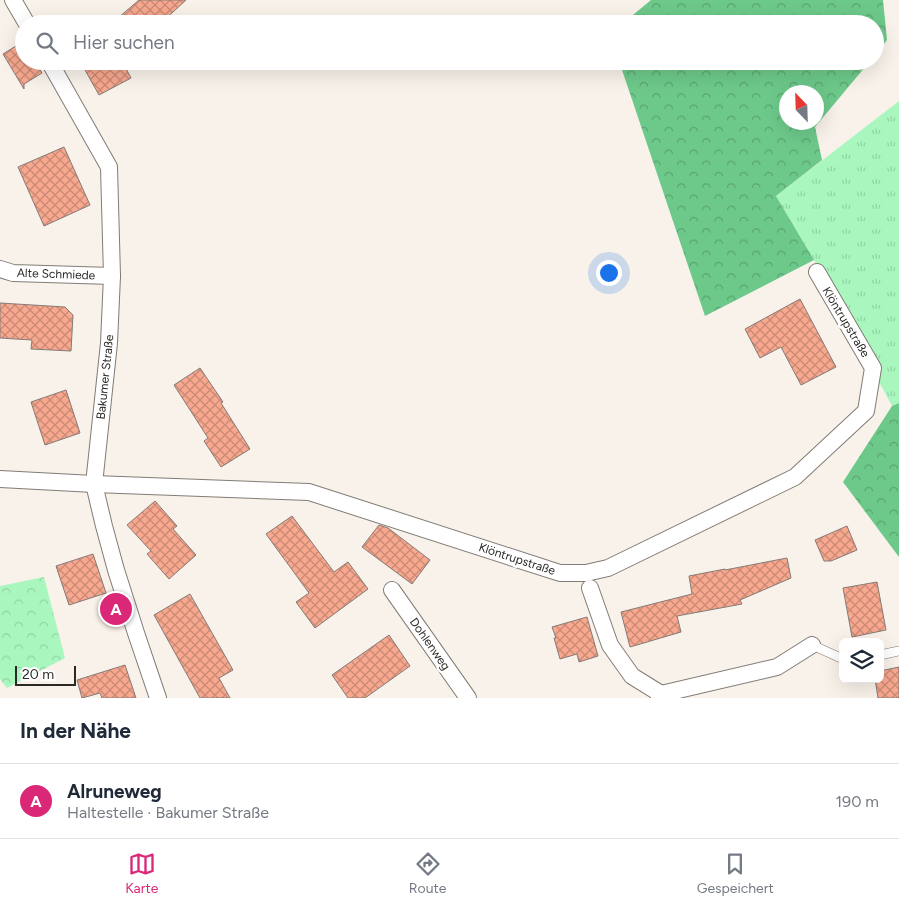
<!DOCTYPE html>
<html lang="de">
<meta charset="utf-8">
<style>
:root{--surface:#fff;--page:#f2f2f3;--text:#1f2937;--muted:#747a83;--line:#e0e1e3;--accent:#db2777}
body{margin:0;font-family:Figtree,sans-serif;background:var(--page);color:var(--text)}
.controls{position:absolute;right:15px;bottom:15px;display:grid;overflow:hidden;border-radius:8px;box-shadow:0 5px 20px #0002}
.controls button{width:45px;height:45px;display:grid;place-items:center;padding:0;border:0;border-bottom:1px solid var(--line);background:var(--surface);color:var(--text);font:25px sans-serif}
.compass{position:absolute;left:779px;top:85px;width:45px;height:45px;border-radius:50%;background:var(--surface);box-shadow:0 5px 20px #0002;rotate:337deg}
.scale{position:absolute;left:15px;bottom:12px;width:61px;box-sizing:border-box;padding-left:5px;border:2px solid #2b2926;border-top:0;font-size:14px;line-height:18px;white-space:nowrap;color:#2b2926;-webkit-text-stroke:4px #fff;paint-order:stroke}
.you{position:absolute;left:608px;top:272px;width:18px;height:18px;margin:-12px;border:4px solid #fff;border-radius:50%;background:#1a73e8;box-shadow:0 0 0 8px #1a73e833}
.badge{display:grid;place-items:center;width:32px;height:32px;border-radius:50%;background:var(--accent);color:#fff;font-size:16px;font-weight:700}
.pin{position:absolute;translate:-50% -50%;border:2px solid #fff;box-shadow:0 1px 5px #0006}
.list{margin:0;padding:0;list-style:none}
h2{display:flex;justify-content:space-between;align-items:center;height:65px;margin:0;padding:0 20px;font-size:21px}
h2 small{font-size:16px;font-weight:400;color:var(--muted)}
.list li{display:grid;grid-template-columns:32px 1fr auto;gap:15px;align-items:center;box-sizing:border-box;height:75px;padding:0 20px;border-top:1px solid var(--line)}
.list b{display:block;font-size:19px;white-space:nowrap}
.list p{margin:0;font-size:16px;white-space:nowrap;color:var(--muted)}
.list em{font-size:16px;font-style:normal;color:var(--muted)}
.icon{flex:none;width:28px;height:28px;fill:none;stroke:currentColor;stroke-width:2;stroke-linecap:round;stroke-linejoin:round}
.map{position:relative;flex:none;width:899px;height:698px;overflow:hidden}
.search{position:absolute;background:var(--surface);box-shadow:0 5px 20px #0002;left:15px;right:15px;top:15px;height:55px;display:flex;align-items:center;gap:12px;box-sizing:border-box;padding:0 18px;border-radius:28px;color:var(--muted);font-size:19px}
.sheet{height:140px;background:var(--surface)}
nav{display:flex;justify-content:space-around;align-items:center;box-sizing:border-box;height:70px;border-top:1px solid var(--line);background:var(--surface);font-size:14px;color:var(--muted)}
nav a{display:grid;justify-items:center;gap:2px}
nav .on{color:var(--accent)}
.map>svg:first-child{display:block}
.grass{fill:url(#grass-tufts)}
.forest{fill:url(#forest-crowns);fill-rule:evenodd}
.park{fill:url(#park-crowns)}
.building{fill:url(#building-cross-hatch);stroke:#847b78}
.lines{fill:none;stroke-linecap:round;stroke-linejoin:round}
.service-casing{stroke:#817c76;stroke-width:10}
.minor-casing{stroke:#817c76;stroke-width:18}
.service{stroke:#fff;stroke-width:9}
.minor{stroke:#fff;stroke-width:16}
.labels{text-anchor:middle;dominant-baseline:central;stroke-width:5;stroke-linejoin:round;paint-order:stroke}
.street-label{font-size:12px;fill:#2b2926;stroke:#fff}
</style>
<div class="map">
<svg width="899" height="698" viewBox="0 0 899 698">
<defs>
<pattern id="grass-tufts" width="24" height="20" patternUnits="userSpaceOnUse" patternTransform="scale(1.25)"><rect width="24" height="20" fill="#a9f7bf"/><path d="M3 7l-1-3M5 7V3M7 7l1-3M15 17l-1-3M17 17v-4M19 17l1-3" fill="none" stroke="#92d4a4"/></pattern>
<pattern id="forest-crowns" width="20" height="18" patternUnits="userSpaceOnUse" patternTransform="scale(1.25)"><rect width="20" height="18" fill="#6dc98a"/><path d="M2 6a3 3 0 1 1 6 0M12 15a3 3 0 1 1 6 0" fill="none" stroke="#5aa371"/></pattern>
<pattern id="park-crowns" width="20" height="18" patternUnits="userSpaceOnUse" patternTransform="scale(1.25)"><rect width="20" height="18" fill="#a9f7bf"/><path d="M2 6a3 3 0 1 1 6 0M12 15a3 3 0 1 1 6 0" fill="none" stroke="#92d4a4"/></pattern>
<pattern id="building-cross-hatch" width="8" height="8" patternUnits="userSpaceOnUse" patternTransform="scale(1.25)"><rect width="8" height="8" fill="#f8a88e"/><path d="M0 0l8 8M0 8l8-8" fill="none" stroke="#c98974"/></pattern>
</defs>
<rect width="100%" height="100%" fill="#f8f2ea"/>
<!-- grass -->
<path class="grass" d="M899,101V403L892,406L814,260L776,196Z"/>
<!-- forest -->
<g class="forest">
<path d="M651,0H883L887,40L875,55V24H622Z"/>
<path d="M619,61H870L815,127L822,160L776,196L814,260L705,316ZM816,92V122H786V92Z"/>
<path d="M899,403V557L843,482L892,406Z"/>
</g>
<!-- park -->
<path class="park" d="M44,577L65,658L7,688L0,679V586Z"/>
<!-- building -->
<g class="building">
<path d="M139,0H186L160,24H111Z"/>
<path d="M24,41V61H35L42,73L24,84V89L3,54Z"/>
<path d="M80,61H122L131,78L99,95Z"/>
<path d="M64,147L90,205L44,226L18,167Z"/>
<path d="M800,299L836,367L801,385L781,347L760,358L745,329Z"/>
<path d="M0,303L65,307L73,315L71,351L31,349L32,340L0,338Z"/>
<path d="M200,368L223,402L221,403L250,449L221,467L204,441L208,438L174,385Z"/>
<path d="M66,390L80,433L45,445L31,402Z"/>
<path d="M155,501L177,526L173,529L196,555L169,579L147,554L151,551L127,525Z"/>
<path d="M292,516L334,572L348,562L368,589L315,628L296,602L309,593L266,534Z"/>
<path d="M379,525L388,528L430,560L412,584L362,547Z"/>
<path d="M847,526L857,550L831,561H824L815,540Z"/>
<path d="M93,554L106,593L69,605L56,566Z"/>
<path d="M787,558L791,578L740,600L742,604L677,616L681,632L630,647L621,612L692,594L689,576L725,569V570Z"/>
<path d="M877,582L886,630L852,637L843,588Z"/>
<path d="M190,594L233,670L219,678L230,698H200L154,615Z"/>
<path d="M587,617L598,656L579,662L577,654L560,659L554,638H556L552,627Z"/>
<path d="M389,635L410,666L365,698H348L332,675Z"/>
<path d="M125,665L136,698H102L100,693L82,698L77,680Z"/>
<path d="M899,667V698H878L875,679H880V671Z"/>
</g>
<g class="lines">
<defs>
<g id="service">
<path d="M812,645L843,659"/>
<path d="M880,655L899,651"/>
</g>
<g id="minor">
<path d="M13,0L27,24"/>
<path d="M49,61L109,167L112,276L109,343L94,484L104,526L116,570L136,633L158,698"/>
<path d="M0,269L13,273L112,276"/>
<path d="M0,479L94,484L309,492L560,573H586L608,568L795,477L866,411L873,368L817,272"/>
<path d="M590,588L610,645L632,676L661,694"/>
<path d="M392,590L468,698"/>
<path d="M659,698L661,694L777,667L812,645"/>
</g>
</defs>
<!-- service casing -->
<use href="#service" class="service-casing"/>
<!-- minor casing -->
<use href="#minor" class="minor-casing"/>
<!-- service -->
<use href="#service" class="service"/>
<!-- minor -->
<use href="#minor" class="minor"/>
</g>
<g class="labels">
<!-- street labels -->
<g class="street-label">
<text transform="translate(56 274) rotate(2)">Alte Schmiede</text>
<text transform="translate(846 322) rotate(59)">Klöntrupstraße</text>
<text transform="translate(105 377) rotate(-84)">Bakumer Straße</text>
<text transform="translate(517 559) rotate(18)">Klöntrupstraße</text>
<text transform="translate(430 644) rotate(55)">Dohlenweg</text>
</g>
</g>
</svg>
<div class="controls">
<button><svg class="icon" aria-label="layers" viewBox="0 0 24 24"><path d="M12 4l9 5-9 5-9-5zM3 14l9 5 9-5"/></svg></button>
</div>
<svg class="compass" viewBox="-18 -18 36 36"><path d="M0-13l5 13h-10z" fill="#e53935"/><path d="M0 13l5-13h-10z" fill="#747a83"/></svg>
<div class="scale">20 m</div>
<div class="you"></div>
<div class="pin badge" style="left:116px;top:609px">A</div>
<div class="search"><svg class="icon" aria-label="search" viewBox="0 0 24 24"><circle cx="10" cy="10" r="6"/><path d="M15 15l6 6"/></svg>Hier suchen</div>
</div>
<section class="sheet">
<h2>In der Nähe<small></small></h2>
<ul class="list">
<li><span class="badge">A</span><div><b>Alruneweg</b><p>Haltestelle · Bakumer Straße</p></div><em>190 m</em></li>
</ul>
</section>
<nav>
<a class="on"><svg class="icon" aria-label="map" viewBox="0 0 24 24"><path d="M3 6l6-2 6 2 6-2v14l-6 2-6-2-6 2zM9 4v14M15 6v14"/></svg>Karte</a>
<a><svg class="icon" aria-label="directions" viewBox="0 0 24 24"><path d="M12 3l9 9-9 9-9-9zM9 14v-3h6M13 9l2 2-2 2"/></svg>Route</a>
<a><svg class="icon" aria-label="saved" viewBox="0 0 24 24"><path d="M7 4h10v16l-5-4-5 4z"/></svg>Gespeichert</a>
</nav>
